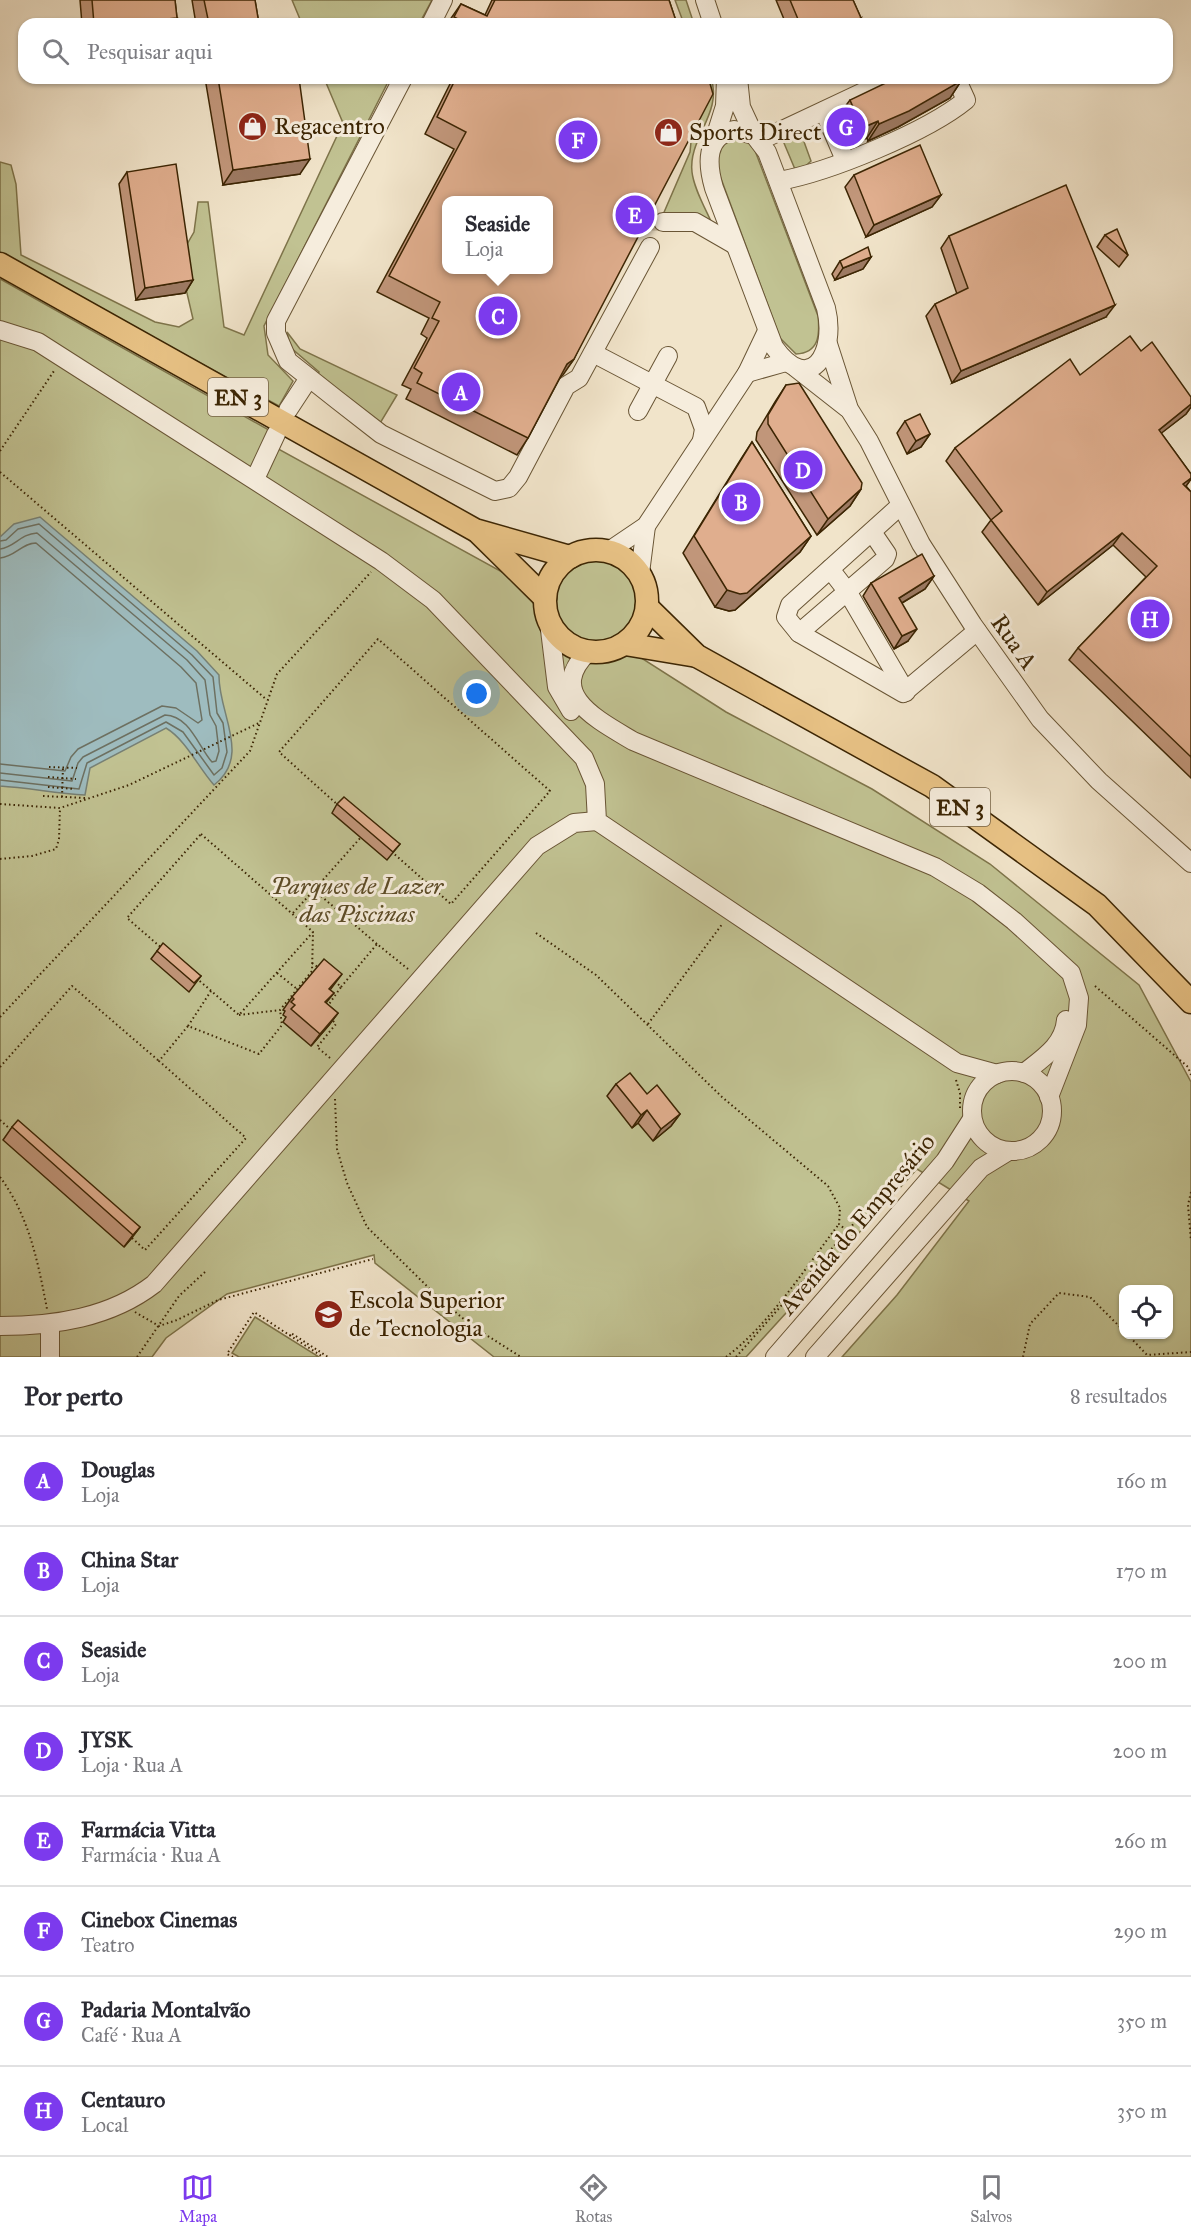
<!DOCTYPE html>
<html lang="pt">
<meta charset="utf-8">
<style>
:root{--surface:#fff;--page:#f7f7f7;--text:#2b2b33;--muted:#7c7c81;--line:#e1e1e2;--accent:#7c3aed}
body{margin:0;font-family:"IM FELL Great Primer",serif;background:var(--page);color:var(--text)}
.controls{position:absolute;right:18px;bottom:18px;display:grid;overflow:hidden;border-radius:12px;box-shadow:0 2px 4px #0004}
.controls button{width:54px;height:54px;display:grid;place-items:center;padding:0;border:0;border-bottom:2px solid var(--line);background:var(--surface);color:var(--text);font:30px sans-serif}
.you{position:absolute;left:477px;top:694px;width:21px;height:21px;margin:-15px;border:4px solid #fff;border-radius:50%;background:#1a73e8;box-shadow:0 0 0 9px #1a73e833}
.badge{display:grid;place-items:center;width:39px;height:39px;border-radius:50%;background:var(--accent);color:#fff;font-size:20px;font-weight:700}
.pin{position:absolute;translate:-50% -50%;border:3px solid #fff;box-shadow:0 2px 6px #0006}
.popup{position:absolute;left:442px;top:196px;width:111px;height:78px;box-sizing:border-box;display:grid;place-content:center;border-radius:12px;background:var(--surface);filter:drop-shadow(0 2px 4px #0005);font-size:20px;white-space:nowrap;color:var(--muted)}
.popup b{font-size:22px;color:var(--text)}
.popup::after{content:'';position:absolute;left:50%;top:100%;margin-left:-12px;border:12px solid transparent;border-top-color:var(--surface)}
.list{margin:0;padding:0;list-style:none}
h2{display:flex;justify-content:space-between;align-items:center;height:78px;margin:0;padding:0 24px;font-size:26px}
h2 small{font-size:20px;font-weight:400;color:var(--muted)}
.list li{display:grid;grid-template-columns:39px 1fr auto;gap:18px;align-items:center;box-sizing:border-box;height:90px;padding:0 24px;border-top:2px solid var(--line)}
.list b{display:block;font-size:22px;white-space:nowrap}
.list p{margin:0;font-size:20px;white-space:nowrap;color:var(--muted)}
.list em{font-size:20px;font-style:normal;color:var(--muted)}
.icon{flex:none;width:33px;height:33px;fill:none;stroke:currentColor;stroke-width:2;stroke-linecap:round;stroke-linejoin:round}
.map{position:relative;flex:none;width:1191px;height:1357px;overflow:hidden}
.search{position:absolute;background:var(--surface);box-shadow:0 2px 4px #0004;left:18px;right:18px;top:18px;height:66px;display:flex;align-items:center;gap:15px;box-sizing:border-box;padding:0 21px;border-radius:18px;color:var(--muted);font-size:22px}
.sheet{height:798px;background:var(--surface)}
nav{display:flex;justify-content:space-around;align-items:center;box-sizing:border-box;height:84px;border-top:2px solid var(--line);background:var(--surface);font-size:16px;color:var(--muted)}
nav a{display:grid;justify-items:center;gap:3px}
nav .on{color:var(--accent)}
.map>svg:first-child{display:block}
.green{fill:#c1c292;stroke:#7e744a;stroke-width:1.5;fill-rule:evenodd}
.water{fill:#9ebcbf;stroke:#778074;stroke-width:1.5}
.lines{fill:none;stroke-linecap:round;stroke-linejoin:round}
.shore{stroke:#6d7061;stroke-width:1.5}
.minor-tunnel{stroke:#cdbea2;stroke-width:18;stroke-dasharray:18 9;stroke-linecap:butt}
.minor-casing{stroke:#695535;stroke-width:20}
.major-casing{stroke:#3c2503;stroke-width:25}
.path{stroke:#3c2503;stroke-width:2;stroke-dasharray:1.5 3;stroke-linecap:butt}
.minor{stroke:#f6eddd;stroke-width:18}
.major{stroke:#e8c285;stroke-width:22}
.wall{fill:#c1967a;stroke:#3c2503;stroke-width:1.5}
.shaded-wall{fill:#9d7a63;stroke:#3c2503;stroke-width:1.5}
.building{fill:#e0ae8e;stroke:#3c2503;stroke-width:1.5;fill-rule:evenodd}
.labels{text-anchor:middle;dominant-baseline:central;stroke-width:6;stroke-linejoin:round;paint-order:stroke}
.shield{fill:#f6eddd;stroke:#746144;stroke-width:1.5}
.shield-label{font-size:22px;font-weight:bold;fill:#3c2503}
.poi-label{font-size:24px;fill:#3c2503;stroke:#f6eddd;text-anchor:start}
.street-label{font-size:24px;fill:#3c2503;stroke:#f6eddd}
.park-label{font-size:24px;font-style:italic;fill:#5d4c27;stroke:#f6eddd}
</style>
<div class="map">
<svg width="1191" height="1357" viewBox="0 0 1191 1357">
<rect width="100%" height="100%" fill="#f1e4ca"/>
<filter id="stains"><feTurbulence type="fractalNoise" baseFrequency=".00333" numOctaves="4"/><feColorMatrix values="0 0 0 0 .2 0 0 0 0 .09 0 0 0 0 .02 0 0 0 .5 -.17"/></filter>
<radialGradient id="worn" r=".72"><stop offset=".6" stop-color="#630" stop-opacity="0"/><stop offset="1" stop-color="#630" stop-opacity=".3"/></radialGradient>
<!-- green -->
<g class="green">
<path d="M292,0H432L419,24H302Z"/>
<path d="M675,0H686L694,24H684Z"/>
<path d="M324,78H390L264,326L268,355L293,381L279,406L0,254V162L11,165L16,184L21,255L155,322L179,327L193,319L186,289V246L194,232L198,202H208L224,327L244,335L343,123Z"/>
<path d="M671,78H711C723,113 688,138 692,172C694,190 707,211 714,228L662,217L690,152L691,142Z"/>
<path d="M736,136L745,139L754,148L818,316C820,335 819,353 796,354L780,338L716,165C718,149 721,143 736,136Z"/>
<path d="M781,136L803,139L811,161L797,174Z"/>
<path d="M0,279L276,434L271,445L553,600C567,523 665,566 633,621C628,630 620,634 613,640L726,712L872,789L990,864L1139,985L1191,1082V1357H842L897,1295L969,1201L917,1169L746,1357H494L375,1263L374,1255L227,1294L166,1338L152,1357H0ZM1124,1290H1168V1334H1124Z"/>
<path d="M287,332L300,349L397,395L379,425L317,377L319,372L290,347Z"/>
<path d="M255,1317L319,1357H239L232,1353Z"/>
</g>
<!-- water -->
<path class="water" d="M40,517L197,651L219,675C218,713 252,756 214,785C198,767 186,740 166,728L90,768L85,795C55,793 29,788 0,786V537L14,524Z"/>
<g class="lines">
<!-- shore -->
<g class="shore">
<path d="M0,541L6,540L18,529L39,524L192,655L213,677L217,713L223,723L227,752L222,768L214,775L183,732L166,722L87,763L79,789L0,780"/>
<path d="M0,549C15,547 20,534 37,533L187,660L205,680L210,715L216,726L219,751L216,761L212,762C198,746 190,716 165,715L83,757L78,763L72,781L0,773"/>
<path d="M0,558C15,557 22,543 36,543L181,667L196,683L202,720L198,723L176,708L162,706L78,749L71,757L65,771L0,764"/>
</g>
<!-- minor-tunnel -->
<path class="minor-tunnel" d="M643,221L663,222"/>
<defs>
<g id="minor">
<path d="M705,0L713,24"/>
<path d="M431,24L443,0"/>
<path d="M403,78L276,321V333L288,361L336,399L381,434L495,491L509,488L518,477L566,386L579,378L650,247"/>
<path d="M738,78L741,107L754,135"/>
<path d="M824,111L845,160"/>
<path d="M734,130L754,135L767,152L826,308C837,353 810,397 774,347L714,188C707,164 705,136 734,130Z"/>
<path d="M714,141L725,106L726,78"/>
<path d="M759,141L893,78"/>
<path d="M779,181C829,172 927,132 966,100L956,78"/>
<path d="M663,222H695L735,245"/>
<path d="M0,330L38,342L381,561L433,600L584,758L595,784L597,821L957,1063L997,1074"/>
<path d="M828,344L849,409L869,441L921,544L973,625L1040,719L1099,781L1191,863"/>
<path d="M593,353L696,407L704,429L702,440"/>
<path d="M796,368L847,408"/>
<path d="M747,373L786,362"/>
<path d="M288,410L309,378"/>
<path d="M638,411L668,356"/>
<path d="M255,479L276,434"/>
<path d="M901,505L790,605L786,617L799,633L903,693L977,631"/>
<path d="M609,551L646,526L747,373L767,331"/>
<path d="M830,569L847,591L906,692"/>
<path d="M640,573L646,526"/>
<path d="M549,622L557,687L571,711"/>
<path d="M799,633L885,559L887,554L872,532"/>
<path d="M588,652C545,694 598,720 633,741L935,867L978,893L1014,921L1071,973L1079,998L1077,1025L1049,1097"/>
<circle cx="1012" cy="1111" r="40"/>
<path d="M1024,1073C1043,1058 1064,1045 1066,1020"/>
<path d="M0,1326C54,1326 110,1318 154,1284L537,846L574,823L597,821"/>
<path d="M50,1357V1325"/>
<path d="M775,1357L945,1161L972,1119"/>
<path d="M815,1357L981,1168L1007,1152"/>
</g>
<g id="major">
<path d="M0,264L475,530L570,557"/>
<path d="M479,533L545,598"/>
<circle cx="596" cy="601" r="51"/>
<path d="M647,607L697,656L932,786L1097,905L1191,1002"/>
<path d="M625,644L697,656"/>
</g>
</defs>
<!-- minor casing -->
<use href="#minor" class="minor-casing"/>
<!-- major casing -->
<use href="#major" class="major-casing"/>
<!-- path -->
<g class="path">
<path d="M0,451L54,371"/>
<path d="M0,472L267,700"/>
<path d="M49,767L77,768"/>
<path d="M48,777L76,779"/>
<path d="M48,787L75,789"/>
<path d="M43,796L86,798"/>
<path d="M62,797L63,766"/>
<path d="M0,804L60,808L129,785L261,722"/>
<path d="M339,806L279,752L378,639L550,791L451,904L393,853"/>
<path d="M201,834L313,932L239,1015L127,918Z"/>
<path d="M0,859L32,856L56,849L59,839L60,808"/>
<path d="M314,890L362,836"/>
<path d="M293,913L314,890L377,944"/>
<path d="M536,933L596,975L722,1097L828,1186L840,1208L839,1224L856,1239"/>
<path d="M312,963L319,968"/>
<path d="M277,973L297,989"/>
<path d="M1095,986L1188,1067L1191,1075"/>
<path d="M341,987L377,944L408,969"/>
<path d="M327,1007L341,987L335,981"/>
<path d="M239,1015L280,1010L312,971L313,933"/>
<path d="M0,1017L250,751L277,674L371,572"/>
<path d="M648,1024L723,923"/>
<path d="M188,1026L211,991"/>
<path d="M330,1058L317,1047L336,1024L331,1019"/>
<path d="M0,1067L72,986L159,1061"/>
<path d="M956,1080L960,1093V1109"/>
<path d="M335,1099L337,1149L347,1183L367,1227L440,1299L472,1326L521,1357"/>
<path d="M0,1120L11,1130"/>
<path d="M0,1177C29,1216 38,1262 47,1309"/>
<path d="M1191,1192L1188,1205L1191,1241"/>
<path d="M132,1238L145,1250L246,1138L159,1061L188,1026L259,1054L282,1025L280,1010"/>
<path d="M135,1312L159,1326L177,1320L218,1300L373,1259"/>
<path d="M1127,1334L1147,1355L1191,1352"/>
<path d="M290,1336L291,1333L328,1357"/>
<path d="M137,1357L179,1296L206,1271"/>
<path d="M233,1357L227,1354L254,1312L323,1357"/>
<path d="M726,1357C769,1325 806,1267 839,1224"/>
<path d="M736,1357L894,1178L901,1172H914"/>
<path d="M1023,1357L1030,1324L1059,1293L1090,1297L1124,1331"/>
</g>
<!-- minor -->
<use href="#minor" class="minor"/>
<!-- major -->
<use href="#major" class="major"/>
</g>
<!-- wall -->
<g class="wall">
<path d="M80,0H175L177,18L173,24H82Z"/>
<path d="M192,0H255L259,24H196Z"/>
<path d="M492,0H669L677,24H447L461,4L485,15Z"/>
<path d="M776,0H853L861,18L857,24H786Z"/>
<path d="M205,78H299L300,174L223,185Z"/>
<path d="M453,78H705L574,359L561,376L528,438L517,455L406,399L411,389L402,385L427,338L421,334L429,318L377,292L454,149L425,134Z"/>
<path d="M961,81L950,98L898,127L868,141L867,138L851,144L838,116L850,100Z"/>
<path d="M127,172L193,280L185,293L136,300L119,184Z"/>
<path d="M854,175L941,195L932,207L866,237L845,187Z"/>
<path d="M1105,235L1128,255L1119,267L1097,247Z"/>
<path d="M949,236L1106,317L952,383L926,316L935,304L957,294L941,248Z"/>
<path d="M871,257L863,269L835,280L832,274L840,261Z"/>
<path d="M1080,375L1191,397V407L1186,414L1161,433L1191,474V479L1186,486L1191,492V778L1069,660L1078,648L1146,577L1113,545L1038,605L982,532L991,520L946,461L955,448Z"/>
<path d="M786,385L861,489L850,506L817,535L756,440L757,432L775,402Z"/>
<path d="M905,421L930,434L921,447L907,454L897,433Z"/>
<path d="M752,442L811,536L800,552L735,610L729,611L715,607L683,553L741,459Z"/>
<path d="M934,576L925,589L902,603L908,641L894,649L863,596L871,583Z"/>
<path d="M337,804L400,844L387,860L332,813Z"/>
<path d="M157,951L201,976L189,992L151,959Z"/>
<path d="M342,974L330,990L334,993L326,1003L338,1013L329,1025L311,1046L283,1022L286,1017L283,1015L285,1011L283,1010L292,997Z"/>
<path d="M616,1084L647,1094L680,1114L671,1126L653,1141L638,1123L632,1128L607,1096Z"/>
<path d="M12,1127L140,1227L124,1247L3,1140Z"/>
</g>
<!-- shaded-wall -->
<g class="shaded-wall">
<path d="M177,18L173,24H115Z"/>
<path d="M861,18L857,24H847Z"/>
<path d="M961,81L950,98L898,127L868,141L879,124Z"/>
<path d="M878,121L867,138L851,144L862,128Z"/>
<path d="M310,159L300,174L223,185L233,170Z"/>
<path d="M941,195L932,207L866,237L874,225Z"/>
<path d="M871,257L863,269L835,280L843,268Z"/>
<path d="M193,280L185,293L136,300L145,288Z"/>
<path d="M1115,305L1106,317L952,383L961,371Z"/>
<path d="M574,359L563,375L556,381L567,364Z"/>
<path d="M1191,404V407L1186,414L1150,442L1159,430Z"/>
<path d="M930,434L921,447L907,454L916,441Z"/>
<path d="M1191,478V479L1184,489L1183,484Z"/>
<path d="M861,489L850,506L817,535L828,519Z"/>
<path d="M1122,533L1113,545L1038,605L1047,592Z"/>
<path d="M811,536L800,552L735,610L729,611L715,607L727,590Z"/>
<path d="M934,576L925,589L890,610L899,598Z"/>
<path d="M917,629L908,641L894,649L902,636Z"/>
<path d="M338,1013L329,1025L311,1046L320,1034Z"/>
<path d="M647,1110L638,1123L632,1128L641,1115Z"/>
<path d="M680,1114L671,1126L653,1141L661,1129Z"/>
<path d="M140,1227L131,1239L124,1247L133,1235Z"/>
</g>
<!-- building -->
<g class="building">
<path d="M92,0H175L177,18L115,24H94Z"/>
<path d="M204,0H255L259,24H209Z"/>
<path d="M495,0H669L677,24H468L454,17L461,4L487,16Z"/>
<path d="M790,0H853L861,18L847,24H800Z"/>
<path d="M291,20L292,24H268Z"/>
<path d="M218,78H299L310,159L233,170Z"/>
<path d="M456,78H705L709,80L713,94L574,359L567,364L528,438L417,383L422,373L414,368L439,321L432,318L440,302L389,276L466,132L437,117ZM447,201H549V270H447Z"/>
<path d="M896,78H960L961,81L909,111L879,124L878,121L862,128L850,100Z"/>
<path d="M920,145L941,195L874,225L854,175Z"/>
<path d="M176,164L193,280L145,288L127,172Z"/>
<path d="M1066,185L1115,305L961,371L935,304L968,288L949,236Z"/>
<path d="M1117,229L1128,255L1105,235Z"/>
<path d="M868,247L871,257L843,268L840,261Z"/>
<path d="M1130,336L1141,351L1152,342L1191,397V404L1159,430L1191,474V478L1183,484L1191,492V757L1078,648L1157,566L1122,533L1047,592L991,520L1002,511L955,448L1070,359L1080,375Z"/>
<path d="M799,383L862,483L861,489L828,519L768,424V415L786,385Z"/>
<path d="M920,414L930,434L916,441L905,421Z"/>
<path d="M752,442L811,536L747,593L740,594L727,590L694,536Z"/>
<path d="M922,554L934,576L899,598L917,629L902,636L871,583Z"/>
<path d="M344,797L400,844L393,852L337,804Z"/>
<path d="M163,943L201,976L194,983L157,951Z"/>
<path d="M324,959L342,974L329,989L334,993L325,1002L338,1013L320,1034L291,1009L295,1005L291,1002L294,999L292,997Z"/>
<path d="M630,1073L647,1094L657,1085L680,1114L661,1129L647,1110L641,1115L616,1084Z"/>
<path d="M18,1120L140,1227L133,1235L12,1127Z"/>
</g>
<!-- icons -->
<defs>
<symbol id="shop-disc" viewBox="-11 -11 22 22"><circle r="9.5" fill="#8f2418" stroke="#f6eddd"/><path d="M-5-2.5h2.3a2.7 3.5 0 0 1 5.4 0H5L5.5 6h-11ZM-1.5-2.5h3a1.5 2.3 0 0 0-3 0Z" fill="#fff"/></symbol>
<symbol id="university-disc" viewBox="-11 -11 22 22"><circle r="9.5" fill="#8f2418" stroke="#f6eddd"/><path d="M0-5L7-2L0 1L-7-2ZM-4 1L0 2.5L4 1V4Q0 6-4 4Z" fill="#fff"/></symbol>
</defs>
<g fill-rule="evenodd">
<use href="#shop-disc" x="236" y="110" width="33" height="33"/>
<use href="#shop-disc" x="652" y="116" width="33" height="33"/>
<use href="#university-disc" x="312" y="1298" width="33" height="33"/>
</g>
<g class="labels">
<!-- shield labels -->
<g class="shield">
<rect x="208" y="378" width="60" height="38" rx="4.5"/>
<rect x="930" y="788" width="60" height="38" rx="4.5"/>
</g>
<g class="shield-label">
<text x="238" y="397">EN 3</text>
<text x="960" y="807">EN 3</text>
</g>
<!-- poi labels -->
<g class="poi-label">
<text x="274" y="126">Regacentro</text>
<text x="689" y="132">Sports Direct</text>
<text x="349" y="1300">Escola Superior<tspan x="349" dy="28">de Tecnologia</tspan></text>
</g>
<!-- street labels -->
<g class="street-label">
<text transform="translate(1014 642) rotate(55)">Rua A</text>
<text transform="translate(857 1224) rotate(-50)">Avenida do Empresário</text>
</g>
<!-- park labels -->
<g class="park-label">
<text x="357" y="886">Parques de Lazer<tspan x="357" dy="28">das Piscinas</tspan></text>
</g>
</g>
<rect width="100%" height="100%" filter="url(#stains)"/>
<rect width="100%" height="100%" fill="url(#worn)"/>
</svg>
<div class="controls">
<button><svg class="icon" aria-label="locate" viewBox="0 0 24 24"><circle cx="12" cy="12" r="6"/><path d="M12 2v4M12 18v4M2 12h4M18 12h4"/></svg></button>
</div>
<div class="you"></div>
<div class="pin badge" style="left:461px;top:392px">A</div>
<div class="pin badge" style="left:741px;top:502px">B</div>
<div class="pin badge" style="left:498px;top:316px">C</div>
<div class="popup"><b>Seaside</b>Loja</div>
<div class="pin badge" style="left:803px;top:470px">D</div>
<div class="pin badge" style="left:635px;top:215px">E</div>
<div class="pin badge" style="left:578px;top:140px">F</div>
<div class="pin badge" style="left:846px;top:127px">G</div>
<div class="pin badge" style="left:1150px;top:619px">H</div>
<div class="search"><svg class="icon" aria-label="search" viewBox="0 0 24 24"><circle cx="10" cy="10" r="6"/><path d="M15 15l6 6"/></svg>Pesquisar aqui</div>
</div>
<section class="sheet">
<h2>Por perto<small>8 resultados</small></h2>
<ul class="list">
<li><span class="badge">A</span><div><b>Douglas</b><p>Loja</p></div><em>160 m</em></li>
<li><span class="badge">B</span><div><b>China Star</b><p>Loja</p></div><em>170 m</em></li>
<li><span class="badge">C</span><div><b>Seaside</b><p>Loja</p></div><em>200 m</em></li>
<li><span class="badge">D</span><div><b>JYSK</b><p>Loja · Rua A</p></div><em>200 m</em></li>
<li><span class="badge">E</span><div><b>Farmácia Vitta</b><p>Farmácia · Rua A</p></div><em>260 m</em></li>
<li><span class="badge">F</span><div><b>Cinebox Cinemas</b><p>Teatro</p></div><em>290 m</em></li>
<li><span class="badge">G</span><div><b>Padaria Montalvão</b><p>Café · Rua A</p></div><em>350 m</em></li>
<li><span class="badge">H</span><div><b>Centauro</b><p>Local</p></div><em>350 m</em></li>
</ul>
</section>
<nav>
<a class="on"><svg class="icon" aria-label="map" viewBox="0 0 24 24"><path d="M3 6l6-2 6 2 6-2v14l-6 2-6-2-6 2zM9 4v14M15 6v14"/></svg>Mapa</a>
<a><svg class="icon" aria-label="directions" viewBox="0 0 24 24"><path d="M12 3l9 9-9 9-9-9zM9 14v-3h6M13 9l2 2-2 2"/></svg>Rotas</a>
<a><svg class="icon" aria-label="saved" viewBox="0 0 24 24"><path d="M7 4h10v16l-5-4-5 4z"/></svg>Salvos</a>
</nav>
